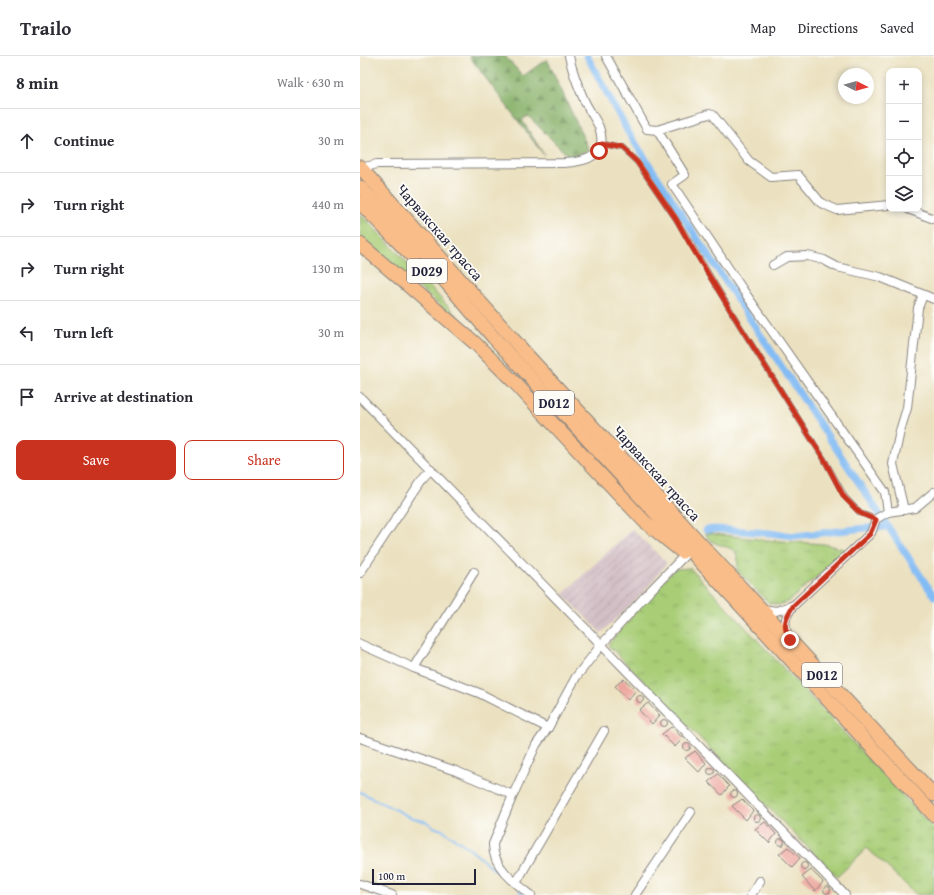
<!DOCTYPE html>
<meta charset="utf-8">
<style>
:root{--surface:#fff;--page:#f2f2f3;--text:#2b2b33;--muted:#7c7c81;--line:#e1e1e2;--accent:#c8321e}
body{margin:0;font-family:"Gentium Book Plus",serif;background:var(--page);color:var(--text)}
.controls{position:absolute;right:12px;top:12px;display:grid;overflow:hidden;border-radius:8px;box-shadow:0 2px 6px #0003}
.controls button{width:36px;height:36px;display:grid;place-items:center;padding:0;border:0;border-bottom:1px solid var(--line);background:var(--surface);color:var(--text);font:20px sans-serif}
.compass{position:absolute;left:478px;top:12px;width:36px;height:36px;border-radius:50%;background:var(--surface);box-shadow:0 2px 6px #0003;rotate:96deg}
.scale{position:absolute;left:12px;bottom:10px;width:104px;box-sizing:border-box;padding-left:4px;border:2px solid #22223b;border-top:0;font-size:11px;line-height:14px;white-space:nowrap;color:#22223b;-webkit-text-stroke:3px #fdfcf7;paint-order:stroke}
.stop{position:absolute;width:12px;height:12px;margin:-9px;border:3px solid #c8321e;border-radius:50%;background:#fff}
.stop.end{background:#c8321e;border-color:#fff;box-shadow:0 1px 4px #0008}
.list{margin:0;padding:0;list-style:none}
h2{display:flex;justify-content:space-between;align-items:center;height:52px;margin:0;padding:0 16px;font-size:17px}
h2 small{font-size:13px;font-weight:400;color:var(--muted)}
.list li{display:grid;grid-template-columns:26px 1fr auto;gap:12px;align-items:center;box-sizing:border-box;height:64px;padding:0 16px;border-top:1px solid var(--line)}
.list b{display:block;font-size:15px;white-space:nowrap}
.list em{font-size:13px;font-style:normal;color:var(--muted)}
.actions{display:flex;gap:8px;padding:12px 16px}
.actions a{flex:1;padding:9px 0;border:1px solid var(--accent);border-radius:8px;text-align:center;font-size:14px;color:var(--accent)}
.actions .main{background:var(--accent);color:#fff}
.icon{flex:none;width:22px;height:22px;fill:none;stroke:currentColor;stroke-width:2;stroke-linecap:round;stroke-linejoin:round}
.map{position:relative;flex:none;width:574px;height:839px;overflow:hidden}
header{display:flex;align-items:center;gap:24px;box-sizing:border-box;height:56px;padding:0 20px;background:var(--surface);border-bottom:1px solid var(--line)}
header strong{font-size:19px}
nav{display:flex;gap:22px;margin-inline-start:auto;font-size:14px}
main{display:flex}
aside{flex:1;background:var(--surface)}
.map>svg:first-child{display:block}
.industrial{fill:url(#industrial-furrows)}
.grass{fill:url(#grass-tufts);stroke:#657858}
.forest{fill:url(#forest-firs);stroke:#546951}
.lines{fill:none;stroke-linecap:round;stroke-linejoin:round}
.stream{stroke:#83bcf4;stroke-width:2}
.canal{stroke:#83bcf4;stroke-width:7}
.building{fill:#eda69e}
.service-casing{stroke:#86827e;stroke-width:6}
.minor-casing{stroke:#86827e;stroke-width:10}
.trunk-casing{stroke:#86827e;stroke-width:15}
.service{stroke:#fff;stroke-width:4}
.minor{stroke:#fff;stroke-width:8}
.trunk{stroke:#f8bd89;stroke-width:13}
.route{stroke:#c8321e;stroke-width:5}
.labels{text-anchor:middle;dominant-baseline:central;stroke-width:3.5;stroke-linejoin:round;paint-order:stroke}
.shield{fill:#fdfcf7;stroke:#646373;stroke-width:1}
.shield-label{font-size:14px;font-weight:bold;fill:#22223b}
.street-label{font-size:15px;fill:#22223b;stroke:#fdfcf7}
</style>
<header>
<strong>Trailo</strong>
<nav><a>Map</a><a>Directions</a><a>Saved</a></nav>
</header>
<main>
<aside>
<h2>8 min<small>Walk · 630 m</small></h2>
<ul class="list">
<li><svg class="icon" aria-label="ahead" viewBox="0 0 24 24"><path d="M12 20V5M6 11l6-6 6 6"/></svg><div><b>Continue</b></div><em>30 m</em></li>
<li><svg class="icon" aria-label="right" viewBox="0 0 24 24"><path d="M7 20v-9h11M14 6l5 5-5 5"/></svg><div><b>Turn right</b></div><em>440 m</em></li>
<li><svg class="icon" aria-label="right" viewBox="0 0 24 24"><path d="M7 20v-9h11M14 6l5 5-5 5"/></svg><div><b>Turn right</b></div><em>130 m</em></li>
<li><svg class="icon" aria-label="left" viewBox="0 0 24 24"><path d="M17 20v-9H6M10 6l-5 5 5 5"/></svg><div><b>Turn left</b></div><em>30 m</em></li>
<li><svg class="icon" aria-label="arrive" viewBox="0 0 24 24"><path d="M6 21V4h12l-3 4 3 4H6"/></svg><div><b>Arrive at destination</b></div></li>
</ul>
<div class="actions"><a class="main">Save</a><a>Share</a></div>
</aside>
<div class="map">
<svg width="574" height="839" viewBox="0 0 574 839">
<defs>
<pattern id="industrial-furrows" width="10" height="10" patternUnits="userSpaceOnUse"><rect width="10" height="10" fill="#d2bec5"/><path d="M-1 1l2-2M0 10L10 0M9 11l2-2" fill="none" stroke="#b4a3aa"/></pattern>
<pattern id="grass-tufts" width="24" height="20" patternUnits="userSpaceOnUse"><rect width="24" height="20" fill="#a8cd76"/><path d="M3 7l-1-3M5 7V3M7 7l1-3M15 17l-1-3M17 17v-4M19 17l1-3" fill="none" stroke="#90b067"/></pattern>
<pattern id="forest-firs" width="22" height="20" patternUnits="userSpaceOnUse"><rect width="22" height="20" fill="#86b067"/><path d="M5 1l3.5 6h-7zM16 11l3.5 6h-7z" fill="#6d8f56"/></pattern>
</defs>
<rect width="100%" height="100%" fill="#fdfcf7"/>
<filter id="ink" filterUnits="userSpaceOnUse"><feTurbulence type="fractalNoise" baseFrequency=".025" numOctaves="2"/><feDisplacementMap in="SourceGraphic" scale="8" xChannelSelector="R" yChannelSelector="G"/><feConvolveMatrix kernelMatrix="1 2 1 2 8 2 1 2 1" color-interpolation-filters="sRGB"/></filter>
<filter id="wash" filterUnits="userSpaceOnUse"><feTurbulence type="fractalNoise" baseFrequency=".012" numOctaves="4" result="noise"/><feDisplacementMap in="SourceGraphic" scale="16" xChannelSelector="R" yChannelSelector="G"/><feGaussianBlur stdDeviation="0.9" result="paint"/><feColorMatrix in="noise" values="0 0 0 0 0 0 0 0 0 0 0 0 0 0 0 0 0 1.4 0 .05"/><feComposite in="paint" operator="in"/></filter>
<g filter="url(#wash)">
<rect width="100%" height="100%" fill="#ebe1c0"/>
<!-- industrial -->
<path class="industrial" d="M272,473L307,507L280,540L241,577L203,538Z"/>
<!-- grass -->
<g class="grass">
<path d="M0,157L116,280L0,182Z"/>
<path d="M345,477L406,484L464,488L487,494L429,545L419,549L409,547L377,515C382,488 367,494 351,485C348,483 347,479 345,477Z"/>
<path d="M330,512L574,773V839H557L507,792L477,821L248,589L285,544L315,513Z"/>
</g>
<!-- forest -->
<path class="forest" d="M109,0H145L163,20L187,3L229,94L210,102L168,60L162,64L184,99Z"/>
<g class="lines">
<!-- stream -->
<g class="stream">
<path d="M0,736L50,761L67,766L73,771L82,774L106,790L148,825"/>
<path d="M159,835L164,839"/>
</g>
<!-- canal -->
<g class="canal">
<path d="M227,0L268,76L390,263L574,540"/>
<path d="M346,474L356,473L409,477L435,480L505,472L527,471"/>
</g>
</g>
<g id="blocks">
<!-- building -->
<g class="building">
<path d="M264,623L276,634L268,644L255,630Z"/>
<circle cx="280" cy="643" r="3.5"/>
<path d="M288,647L300,659L292,668L279,654Z"/>
<circle cx="304" cy="667" r="3.5"/>
<path d="M311,671L323,682L315,691L302,678Z"/>
<circle cx="327" cy="691" r="3.5"/>
<path d="M335,695L346,707L339,716L325,702Z"/>
<circle cx="351" cy="715" r="3.5"/>
<path d="M358,718L369,730L362,739L348,726Z"/>
<circle cx="374" cy="738" r="3.5"/>
<path d="M382,743L393,755L386,764L372,750Z"/>
<circle cx="397" cy="762" r="3.5"/>
<path d="M405,766L416,778L409,787L395,773Z"/>
<circle cx="421" cy="786" r="3.5"/>
<path d="M428,791L440,802L432,811L419,798Z"/>
<circle cx="444" cy="810" r="3.5"/>
<path d="M451,814L463,826L455,835L442,821Z"/>
<circle cx="467" cy="834" r="3.5"/>
</g>
</g>
</g>
<g filter="url(#ink)">
<use href="#blocks" fill-opacity="0" stroke="#86827e" stroke-width="1"/>
<g class="lines">
<defs>
<path id="service" d="M242,88L262,92L277,106L316,163L380,270L464,403L485,441L500,457L516,463"/>
<g id="minor">
<path d="M246,0L287,73L297,74L349,58L353,59L389,105L411,121L438,119L461,147L477,154L529,149"/>
<path d="M297,74L325,119L312,128L383,234L525,436L528,456"/>
<path d="M1,112L17,108L204,107C227,106 249,99 239,71C235,62 228,53 224,44C218,30 212,15 209,0"/>
<path d="M548,153L574,163"/>
<path d="M413,209L427,201L448,200L464,204L477,211L520,221L574,243"/>
<path d="M0,341L485,839"/>
<path d="M544,454L533,408L540,375L547,352L558,252L563,239"/>
<path d="M0,517L63,422L71,413"/>
<path d="M403,553L416,555L434,549"/>
<path d="M427,579C424,565 425,560 434,549L511,477L516,463L528,456L555,452L574,436"/>
<path d="M0,588L54,612L119,637L188,672"/>
<path d="M54,612L114,516"/>
<path d="M0,682L96,715L153,739"/>
<path d="M156,827L244,675"/>
<path d="M0,828L32,839"/>
<path d="M171,839C155,827 132,810 133,788L153,739L176,689L188,672L216,621L242,588L289,536L325,499"/>
<path d="M275,839L331,756"/>
<path d="M391,839L400,825"/>
</g>
<g id="trunk">
<path d="M0,111L168,300L350,498L574,739"/>
<path d="M0,131L42,175L134,282L574,759"/>
<path d="M0,147L52,200"/>
<path d="M0,188L116,288L155,327L284,465L322,496"/>
</g>
</defs>
<!-- service casing -->
<use href="#service" class="service-casing"/>
<!-- minor casing -->
<use href="#minor" class="minor-casing"/>
<!-- trunk casing -->
<use href="#trunk" class="trunk-casing"/>
<!-- service -->
<use href="#service" class="service"/>
<!-- minor -->
<use href="#minor" class="minor"/>
<!-- trunk -->
<use href="#trunk" class="trunk"/>
</g>
</g>
<g class="lines" filter="url(#ink)">
<!-- route -->
<path class="route" d="M239,95L242,88L262,92L277,106L316,163L330,188L380,270L464,403L484,441L500,457L516,464L510,478L434,549C425,561 422,570 430,584"/>
</g>
<g class="labels">
<!-- shield labels -->
<g class="shield">
<rect x="47" y="203" width="40" height="24" rx="3"/>
<rect x="174" y="335" width="40" height="24" rx="3"/>
<rect x="442" y="607" width="40" height="24" rx="3"/>
</g>
<g class="shield-label">
<text x="67" y="215">D029</text>
<text x="194" y="347">D012</text>
<text x="462" y="619">D012</text>
</g>
<!-- street labels -->
<g class="street-label">
<text transform="translate(80 176) rotate(49)">Чарвакская трасса</text>
<text transform="translate(297 417) rotate(48)">Чарвакская трасса</text>
</g>
</g>
</svg>
<div class="controls">
<button>+</button>
<button>−</button>
<button><svg class="icon" aria-label="locate" viewBox="0 0 24 24"><circle cx="12" cy="12" r="6"/><path d="M12 2v4M12 18v4M2 12h4M18 12h4"/></svg></button>
<button><svg class="icon" aria-label="layers" viewBox="0 0 24 24"><path d="M12 4l9 5-9 5-9-5zM3 14l9 5 9-5"/></svg></button>
</div>
<svg class="compass" viewBox="-18 -18 36 36"><path d="M0-13l5 13h-10z" fill="#e53935"/><path d="M0 13l5-13h-10z" fill="#7c7c81"/></svg>
<div class="scale">100 m</div>
<div class="stop" style="left:239px;top:95px"></div>
<div class="stop end" style="left:430px;top:584px"></div>
</div>
</main>
